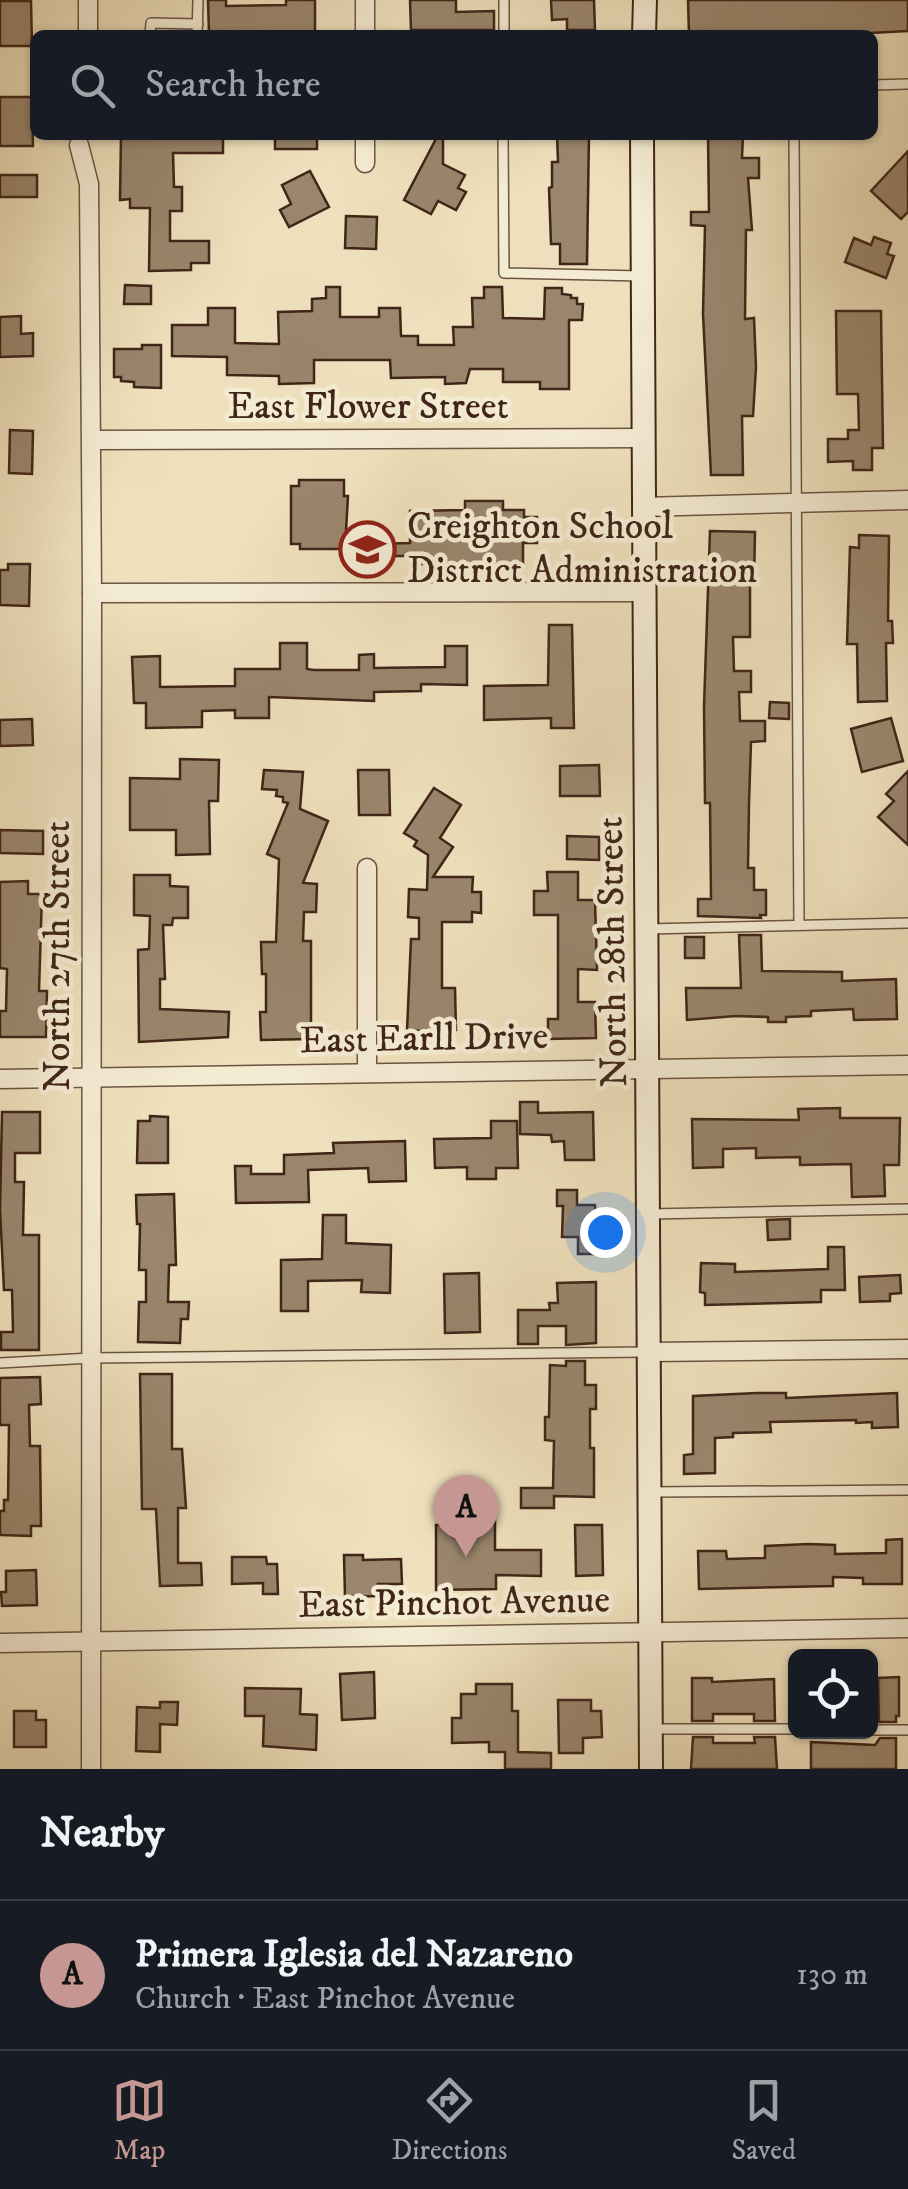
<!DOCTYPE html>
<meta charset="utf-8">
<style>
:root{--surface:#171b24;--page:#242831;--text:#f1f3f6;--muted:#9ea1a6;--line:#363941;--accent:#c59692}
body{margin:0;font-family:"IM FELL DW Pica",serif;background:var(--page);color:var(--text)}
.controls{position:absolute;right:30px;bottom:30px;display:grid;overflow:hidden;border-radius:15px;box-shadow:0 2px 8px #0004}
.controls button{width:90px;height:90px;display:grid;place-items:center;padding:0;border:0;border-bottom:2px solid var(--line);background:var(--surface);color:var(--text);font:50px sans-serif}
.you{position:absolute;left:605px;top:1232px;width:35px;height:35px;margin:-25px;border:8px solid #fff;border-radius:50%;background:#1a73e8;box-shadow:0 0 0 15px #1a73e833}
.badge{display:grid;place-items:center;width:65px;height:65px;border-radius:50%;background:var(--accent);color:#111;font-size:32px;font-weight:700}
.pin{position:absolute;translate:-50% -82px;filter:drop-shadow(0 2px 5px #0008)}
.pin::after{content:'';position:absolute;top:52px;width:35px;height:30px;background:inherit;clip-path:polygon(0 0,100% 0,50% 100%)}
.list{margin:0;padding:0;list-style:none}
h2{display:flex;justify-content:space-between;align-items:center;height:130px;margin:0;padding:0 40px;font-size:42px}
h2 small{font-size:32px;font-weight:400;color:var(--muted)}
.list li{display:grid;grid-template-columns:65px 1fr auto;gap:30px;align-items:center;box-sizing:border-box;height:150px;padding:0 40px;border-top:2px solid var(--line)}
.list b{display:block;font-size:38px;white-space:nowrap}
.list p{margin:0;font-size:32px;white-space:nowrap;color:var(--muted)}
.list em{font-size:32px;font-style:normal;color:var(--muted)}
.icon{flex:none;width:55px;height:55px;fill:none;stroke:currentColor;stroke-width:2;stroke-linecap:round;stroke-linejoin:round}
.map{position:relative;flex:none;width:908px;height:1769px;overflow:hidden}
.search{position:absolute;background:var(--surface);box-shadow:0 2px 8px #0004;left:30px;right:30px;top:30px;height:110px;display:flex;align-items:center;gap:25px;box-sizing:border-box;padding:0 35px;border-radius:15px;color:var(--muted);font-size:38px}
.sheet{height:280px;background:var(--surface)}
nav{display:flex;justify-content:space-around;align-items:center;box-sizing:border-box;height:140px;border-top:2px solid var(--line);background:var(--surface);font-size:28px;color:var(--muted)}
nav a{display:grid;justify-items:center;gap:5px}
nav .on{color:var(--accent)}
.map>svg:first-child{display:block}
.building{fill:#9a866d;stroke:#402518;stroke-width:2.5}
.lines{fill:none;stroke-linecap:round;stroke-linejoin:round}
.lane-casing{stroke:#6c5441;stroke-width:12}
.street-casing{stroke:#6c5441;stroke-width:21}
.secondary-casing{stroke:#402518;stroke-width:26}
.lane{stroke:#f4ebd3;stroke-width:9}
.street{stroke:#f4ebd3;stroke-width:18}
.secondary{stroke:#f4ebd3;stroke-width:22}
.labels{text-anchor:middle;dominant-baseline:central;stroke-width:9;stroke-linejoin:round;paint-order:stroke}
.street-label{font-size:38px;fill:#402518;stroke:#f4ebd3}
.poi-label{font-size:38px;fill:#402518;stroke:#f4ebd3;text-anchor:start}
</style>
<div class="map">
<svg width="908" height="1769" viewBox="0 0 908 1769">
<rect width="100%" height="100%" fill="#eee0bc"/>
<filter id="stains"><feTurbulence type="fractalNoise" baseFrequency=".002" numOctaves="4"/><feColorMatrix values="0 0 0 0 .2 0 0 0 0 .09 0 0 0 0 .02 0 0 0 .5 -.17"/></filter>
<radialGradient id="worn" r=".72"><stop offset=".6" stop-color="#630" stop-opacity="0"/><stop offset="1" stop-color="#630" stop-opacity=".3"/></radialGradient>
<!-- building -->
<g class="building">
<path d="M208,0H226V6L286,5V0H315V34L209,35Z"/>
<path d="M410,0H456V12L494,11V30H411Z"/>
<path d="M551,0H594L595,30H567V19L552,20Z"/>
<path d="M688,0H908V31L833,35H689Z"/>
<path d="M0,1H31L32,46H0Z"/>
<path d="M0,97H32L33,146H0Z"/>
<path d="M121,135H223V153H173L174,187H182V211H170V241H209V263H191V270L149,271L150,208H130V199L120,200Z"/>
<rect x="275" y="135" width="42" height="14"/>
<path d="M438,135H443V164L465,175L458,188L466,192L456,210L438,201L431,214L404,200Z"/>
<path d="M557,135H589L587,264H560V244H551L549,188L552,187V162H558Z"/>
<path d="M708,135H743L742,158H759V178H748L752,230H746L745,319L754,318L756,367L753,416H742L743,475H711L703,314L705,226L691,225V212H709Z"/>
<path d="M908,151V212L901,219L871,191Z"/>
<path d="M310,171L329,207L289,227L280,210L291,204L282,185Z"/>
<rect x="0" y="175" width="37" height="22"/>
<path d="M346,216L377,217L376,249L345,248Z"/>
<path d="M874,237L891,243L887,254L894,256L886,278L845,262L854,238L871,245Z"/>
<path d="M125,285L151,286V304H124Z"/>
<path d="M326,287H340V317H379V308H400L401,336H418V345H454L453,327H473L472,298H484V287H502L503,318L544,319L545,288H562V294L571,295V298H577V304H583L582,320H569V389H540V382H503V369H470L466,383L445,384V377L391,378L390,360H314V383L279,384V376L227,375V357L172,356V325H208V308H235V343L279,344L278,312L312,311V299L326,298Z"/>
<path d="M836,311H881L883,448H872V470H853V461L828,462V439H848V430H859L858,394H837Z"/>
<path d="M21,316V334L33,333V356L0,357V317Z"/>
<path d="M142,345H161V388L134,387V382L121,381V377H114V349H142Z"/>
<path d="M10,430L33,431L32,474L9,473Z"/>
<path d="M299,480H344V496H348L345,549H300V544H291V486H299Z"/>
<path d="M465,501H503V510H524V517H537V543H523V564H410V556H376V544L410,543V511L465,510Z"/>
<path d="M710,531L755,532L754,584H750V637H733L734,671H751V692H739L740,721H765V741L751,742L749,803L748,868H754V890H766V915H760L761,918L698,916V899H711L710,803H705L704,706Z"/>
<path d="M859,535L889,536L888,621H892L893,643H886L887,701L858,702L857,644H847L850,547L859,548Z"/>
<path d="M8,564H30L29,606L0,605V570H8Z"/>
<path d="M549,625H572L574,728H551V718L484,720V686L548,685Z"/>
<path d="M280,643H307V669L314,670H359V655L374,654V668L445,667V646H467V685L421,684V691L374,692V701L269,697V718H235V710L202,711V727L146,728V703H134L132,657L160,656V687L235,686V669H280Z"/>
<path d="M770,702L789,703V719L769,718Z"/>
<path d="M891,718L903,761L862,772L851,729Z"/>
<path d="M32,719L33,745L0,746V720Z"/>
<path d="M180,759L219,760L218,801H209L210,854L176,855V830H130V778L180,779Z"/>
<path d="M599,765L600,796H560V766Z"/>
<path d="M264,770L303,772L300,809L328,821L303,883L317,884L316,912H304L303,941H311V1039L261,1040L260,1012H266V974H262L261,942H276L279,859L267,854L288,803L283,802V797L276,796L277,790L262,789Z"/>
<path d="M358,770H389L390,815H359Z"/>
<path d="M908,771V845L878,817L894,801L886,794Z"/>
<path d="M434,788L461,805L440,838L453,847L433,877H473L472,892H481V913L472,912V922H442V988H455L456,1030L407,1031L411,939H419V918L408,917L409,889L427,890L428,855L414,846L417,841L404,833Z"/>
<path d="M0,830L43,831V854L0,853Z"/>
<path d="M567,836L599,837V860L567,859Z"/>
<path d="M547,872H578V900H595L597,970L578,969V1002H595L596,1038L548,1039V1019H558V915H534V891H548Z"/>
<path d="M134,875H170V886L188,887V918H173L172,925H163L165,979H160V1009L229,1012L228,1037L139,1042L138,950L149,949L150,916L134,915Z"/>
<path d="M28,881V894H42L39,991H47L46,1037H0V1011H6L7,969L0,968V882Z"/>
<path d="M739,935H761L762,971L842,972V981L896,979L897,1019L854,1020L853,1009L811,1011V1016L786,1017V1022H768V1017L736,1016L687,1020L686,988H741Z"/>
<rect x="685" y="937" width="19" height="21"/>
<path d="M520,1102H538V1113L593,1112L594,1160H565L564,1141L552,1142L551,1135L520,1134Z"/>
<path d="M840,1108V1118H900L899,1165H884L885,1196L852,1197L851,1164L800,1165V1157L756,1158V1148L723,1149V1167L693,1168L692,1119L799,1120L798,1109Z"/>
<path d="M2,1112H40V1153H15V1182H24L23,1235H39V1350H1V1332H13L12,1290H4L0,1210Z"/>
<path d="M150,1116L168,1117V1163H137L138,1121H150Z"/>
<path d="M491,1121H517L518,1168H496V1179H467V1167L435,1168L434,1139L491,1138Z"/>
<path d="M405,1141L406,1181L369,1182L368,1168L308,1170L309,1202L236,1203L235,1166H251V1174H284V1155L334,1153L333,1143Z"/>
<path d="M557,1190H577V1205H595L597,1254H578V1237H562L563,1206H557Z"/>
<path d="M174,1194L176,1265H169L168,1302H189L188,1319H181L180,1343L138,1342L139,1302H146V1270H139L140,1224H137L136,1195Z"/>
<path d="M323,1215H346V1243L391,1245L390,1293L361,1292L362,1280L308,1281V1311H281V1260L322,1259Z"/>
<path d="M790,1219V1239L768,1240L767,1220Z"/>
<path d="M828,1247H844L845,1290H821V1302L705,1305V1293L700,1292L701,1263L735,1264V1272L828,1269Z"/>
<path d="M479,1273L480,1332L445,1333L444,1274Z"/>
<path d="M900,1275L901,1293L890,1294V1301L860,1302L859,1277Z"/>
<path d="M596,1282V1343L566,1345V1326H538V1344H518V1310H550L549,1303H558L557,1283Z"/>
<path d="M566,1361H585V1385H596V1409H590V1448H594V1497L554,1496V1508H521V1488H553L554,1441L545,1440V1417H549L550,1365L566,1366Z"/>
<path d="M140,1374H172V1449H182L186,1508H178V1563H201L202,1585L160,1586L156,1509H142Z"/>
<path d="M40,1377L41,1404L29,1405L30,1446H40L41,1526H31V1536L0,1535V1511H4V1500H8L9,1425H0V1378Z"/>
<path d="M757,1393H786V1398L897,1393L898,1427L872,1428V1422L856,1423V1420L770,1422L771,1432L733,1433V1437L715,1438V1473L684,1474V1455L693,1454V1396Z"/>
<path d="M495,1513V1550H541V1576L496,1575V1589L436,1590V1525H443L442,1514Z"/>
<path d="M575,1525H602L603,1575L576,1576Z"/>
<path d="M902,1539V1584H863V1578L833,1577V1586L699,1589L698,1551H726L727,1559L765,1558V1546L809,1544L835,1545V1554L886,1553V1540Z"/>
<path d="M344,1555H363V1560L401,1559L402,1584H378L379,1596L345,1597Z"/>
<path d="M232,1557H266L267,1564H277L278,1594H263V1583L232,1584Z"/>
<path d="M36,1570L37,1605L2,1606L1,1592H6V1571Z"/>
<path d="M374,1672L375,1718L342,1720L340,1674Z"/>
<path d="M899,1677V1716H896V1722H879L878,1678Z"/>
<path d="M692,1678H712V1682L774,1679L775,1721H754V1714H713V1721H692Z"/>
<path d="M476,1684H512V1711H518V1752L551,1753V1769H505V1752H489V1742L452,1743V1718H461V1694H476Z"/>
<path d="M245,1688L301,1689L300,1714L317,1715L316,1750L263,1746L264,1716H245Z"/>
<path d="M558,1700H591V1711H601L602,1737L583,1738V1753H559Z"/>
<path d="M160,1702H178L177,1725L160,1724V1752L136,1751L137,1707L160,1708Z"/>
<path d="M14,1711H36V1720H46V1747H14Z"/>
<path d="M693,1737H713V1743H755L754,1737H775L777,1769H691Z"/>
<path d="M880,1738H896V1769H811V1742L875,1745Z"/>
</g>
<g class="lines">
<defs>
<g id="lane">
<path d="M150,35L151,23L198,24"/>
<path d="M197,35L198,0"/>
<path d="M504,35V0"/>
<path d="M873,85L908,84"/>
<path d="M503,135L504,273L641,276"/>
<path d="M794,135L799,925"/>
<path d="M648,929L908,923"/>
<path d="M650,1214L908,1209"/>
<path d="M0,1363L91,1358L647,1352"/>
<path d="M652,1492L908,1490"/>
<path d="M653,1729H796"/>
<path d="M870,1730H908"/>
</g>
<g id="street">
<path d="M88,0V35"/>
<path d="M365,0V35"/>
<path d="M365,135V163"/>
<path d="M79,145L89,184L92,593L91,1769"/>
<path d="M92,440L644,438"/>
<path d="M643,507L908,500"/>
<path d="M92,593L644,592"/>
<path d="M367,868V1072"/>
<path d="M0,1079L908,1065"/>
<path d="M650,1352L908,1349"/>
<path d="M0,1643L908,1628"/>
</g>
<g id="secondary">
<path d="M644,35L645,0"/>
<path d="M642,135L651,1769"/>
</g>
</defs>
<!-- lane casing -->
<use href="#lane" class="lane-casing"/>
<!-- street casing -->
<use href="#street" class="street-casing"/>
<!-- secondary casing -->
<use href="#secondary" class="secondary-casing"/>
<!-- lane -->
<use href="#lane" class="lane"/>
<!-- street -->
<use href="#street" class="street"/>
<!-- secondary -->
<use href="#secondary" class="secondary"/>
</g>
<!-- icons -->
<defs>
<symbol id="school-ring" viewBox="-11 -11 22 22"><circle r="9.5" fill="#f4ebd3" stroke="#8f2418" stroke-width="1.5"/><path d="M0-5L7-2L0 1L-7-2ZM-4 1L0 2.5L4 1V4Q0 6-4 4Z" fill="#8f2418"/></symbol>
</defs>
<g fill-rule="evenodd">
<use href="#school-ring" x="336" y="518" width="63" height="63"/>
</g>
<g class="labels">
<!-- street labels -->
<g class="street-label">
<text x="368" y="407">East Flower Street</text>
<text transform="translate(613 952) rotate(-91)">North 28th Street</text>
<text transform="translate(58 956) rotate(-90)">North 27th Street</text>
<text transform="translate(424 1039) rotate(-1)">East Earll Drive</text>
<text transform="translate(454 1603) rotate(-1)">East Pinchot Avenue</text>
</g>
<!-- poi labels -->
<g class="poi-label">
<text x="407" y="527">Creighton School<tspan x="407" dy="44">District Administration</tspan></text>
</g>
</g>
<rect width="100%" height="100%" filter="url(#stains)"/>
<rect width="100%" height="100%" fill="url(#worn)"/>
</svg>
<div class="controls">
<button><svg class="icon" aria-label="locate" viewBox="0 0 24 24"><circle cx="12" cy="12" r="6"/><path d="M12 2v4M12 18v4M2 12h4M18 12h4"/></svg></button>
</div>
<div class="you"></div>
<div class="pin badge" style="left:466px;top:1557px">A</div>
<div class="search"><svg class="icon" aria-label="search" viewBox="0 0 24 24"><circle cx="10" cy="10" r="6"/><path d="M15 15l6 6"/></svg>Search here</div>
</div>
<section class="sheet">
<h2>Nearby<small></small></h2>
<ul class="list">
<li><span class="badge">A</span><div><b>Primera Iglesia del Nazareno</b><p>Church · East Pinchot Avenue</p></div><em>130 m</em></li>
</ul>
</section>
<nav>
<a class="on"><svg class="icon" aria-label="map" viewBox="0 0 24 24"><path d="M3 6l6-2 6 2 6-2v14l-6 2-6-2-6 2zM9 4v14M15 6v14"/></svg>Map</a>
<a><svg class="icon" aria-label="directions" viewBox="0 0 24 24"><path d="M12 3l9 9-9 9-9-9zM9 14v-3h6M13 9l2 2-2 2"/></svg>Directions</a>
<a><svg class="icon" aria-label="saved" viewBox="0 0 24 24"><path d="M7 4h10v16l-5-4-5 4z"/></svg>Saved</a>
</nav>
